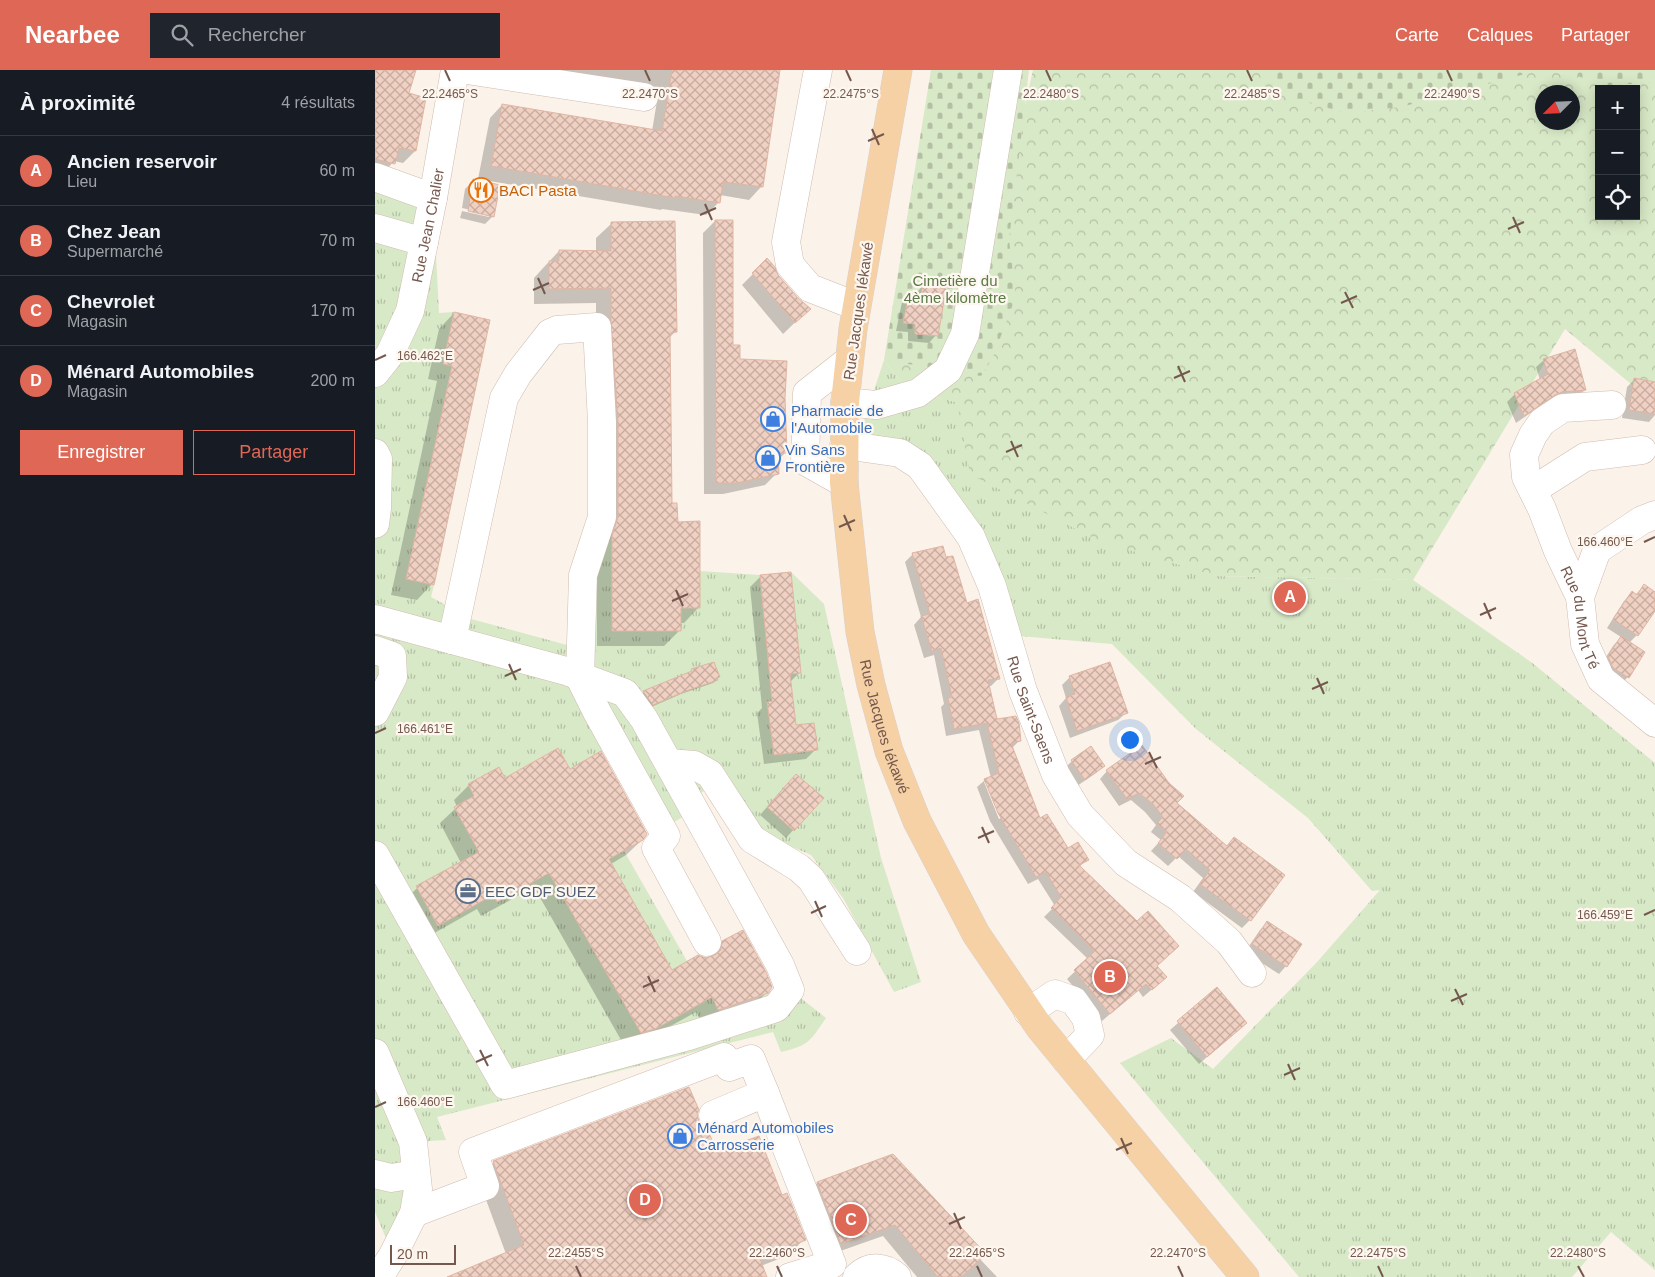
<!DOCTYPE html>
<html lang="fr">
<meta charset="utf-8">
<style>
:root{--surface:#171b24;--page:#20242c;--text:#f1f3f6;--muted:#9ea1a6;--line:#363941;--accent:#df6755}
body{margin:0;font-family:Arial,sans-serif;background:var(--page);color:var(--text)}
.controls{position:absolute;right:15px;top:15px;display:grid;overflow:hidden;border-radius:0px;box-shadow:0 2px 12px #0003}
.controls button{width:45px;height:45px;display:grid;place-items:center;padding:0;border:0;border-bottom:1px solid var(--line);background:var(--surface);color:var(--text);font:25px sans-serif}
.compass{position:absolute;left:1160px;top:15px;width:45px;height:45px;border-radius:50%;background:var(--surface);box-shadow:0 2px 12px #0003;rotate:246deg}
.scale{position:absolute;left:15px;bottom:12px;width:66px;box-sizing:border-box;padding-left:5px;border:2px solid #75584d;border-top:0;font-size:14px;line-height:18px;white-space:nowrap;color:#75584d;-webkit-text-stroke:4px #fef7ef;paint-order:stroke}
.you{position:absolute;left:754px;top:669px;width:18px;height:18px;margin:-12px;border:4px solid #fff;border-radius:50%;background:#1a73e8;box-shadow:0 0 0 8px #1a73e833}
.badge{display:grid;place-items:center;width:32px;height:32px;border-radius:50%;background:var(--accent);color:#fff;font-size:16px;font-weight:700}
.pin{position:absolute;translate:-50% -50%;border:2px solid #fff;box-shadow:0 1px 5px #0006}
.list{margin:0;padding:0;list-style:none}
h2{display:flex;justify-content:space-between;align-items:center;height:65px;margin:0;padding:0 20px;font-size:21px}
h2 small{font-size:16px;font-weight:400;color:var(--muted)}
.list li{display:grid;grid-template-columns:32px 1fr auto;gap:15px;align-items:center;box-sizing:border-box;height:70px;padding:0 20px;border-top:1px solid var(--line)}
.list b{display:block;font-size:19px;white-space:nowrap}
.list p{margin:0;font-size:16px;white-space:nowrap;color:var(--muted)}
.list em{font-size:16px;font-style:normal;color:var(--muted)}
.actions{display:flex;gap:10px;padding:15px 20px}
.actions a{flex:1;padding:11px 0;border:1px solid var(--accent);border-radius:0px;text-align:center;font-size:18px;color:var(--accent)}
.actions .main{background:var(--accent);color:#fff}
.icon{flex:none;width:28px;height:28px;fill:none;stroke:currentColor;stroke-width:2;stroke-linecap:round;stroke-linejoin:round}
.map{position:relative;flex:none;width:1280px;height:1207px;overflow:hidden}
header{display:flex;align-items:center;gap:30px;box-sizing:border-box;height:70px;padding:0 25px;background:var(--accent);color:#fff}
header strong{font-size:24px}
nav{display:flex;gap:28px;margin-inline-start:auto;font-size:18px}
.search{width:350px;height:45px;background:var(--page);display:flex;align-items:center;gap:12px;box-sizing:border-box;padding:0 18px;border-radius:0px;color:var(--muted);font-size:19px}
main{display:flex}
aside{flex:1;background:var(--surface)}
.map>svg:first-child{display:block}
.grass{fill:url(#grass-tufts)}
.forest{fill:url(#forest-crowns);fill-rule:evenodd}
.cemetery{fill:url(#cemetery-stones)}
.shadow{fill:#0003;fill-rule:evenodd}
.building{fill:url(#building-cross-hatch);stroke:#e1b5a3}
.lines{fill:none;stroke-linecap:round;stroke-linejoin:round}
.minor-casing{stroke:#cfbcb1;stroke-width:29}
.major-casing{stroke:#d8d0cd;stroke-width:29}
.minor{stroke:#fff;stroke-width:28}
.major{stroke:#f6d1a5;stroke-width:28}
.ticks{fill:none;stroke:#75584d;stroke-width:2}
.labels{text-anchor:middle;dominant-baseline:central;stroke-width:4.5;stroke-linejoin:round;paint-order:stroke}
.food-label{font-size:15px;fill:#c56008;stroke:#fef7ef;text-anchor:start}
.street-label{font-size:15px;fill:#75584d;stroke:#fef7ef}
.park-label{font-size:15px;fill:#5a7a46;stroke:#fef7ef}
.shop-label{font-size:15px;fill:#366cbe;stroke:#fef7ef;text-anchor:start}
.service-label{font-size:15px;fill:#4e5e75;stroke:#fef7ef;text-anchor:start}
.ticks-label{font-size:12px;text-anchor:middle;fill:#75584d;stroke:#fef7ef;stroke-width:4.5;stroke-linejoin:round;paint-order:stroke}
</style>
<header>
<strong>Nearbee</strong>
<div class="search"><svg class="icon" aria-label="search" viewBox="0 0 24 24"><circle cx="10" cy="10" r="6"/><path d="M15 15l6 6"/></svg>Rechercher</div>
<nav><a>Carte</a><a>Calques</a><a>Partager</a></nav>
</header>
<main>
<aside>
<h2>À proximité<small>4 résultats</small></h2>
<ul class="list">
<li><span class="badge">A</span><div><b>Ancien reservoir</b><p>Lieu</p></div><em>60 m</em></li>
<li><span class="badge">B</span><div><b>Chez Jean</b><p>Supermarché</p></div><em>70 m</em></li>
<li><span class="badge">C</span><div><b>Chevrolet</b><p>Magasin</p></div><em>170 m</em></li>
<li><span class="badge">D</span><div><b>Ménard Automobiles</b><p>Magasin</p></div><em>200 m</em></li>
</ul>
<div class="actions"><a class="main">Enregistrer</a><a>Partager</a></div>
</aside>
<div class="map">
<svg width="1280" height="1207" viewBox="0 0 1280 1207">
<defs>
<pattern id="grass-tufts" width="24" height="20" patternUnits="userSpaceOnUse" patternTransform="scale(1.25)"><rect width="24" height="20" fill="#d8e9c7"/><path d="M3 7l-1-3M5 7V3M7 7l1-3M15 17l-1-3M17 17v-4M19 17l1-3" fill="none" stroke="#b4c0a4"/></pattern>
<pattern id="forest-crowns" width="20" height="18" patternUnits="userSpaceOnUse" patternTransform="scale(1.25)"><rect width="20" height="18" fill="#d8e9c7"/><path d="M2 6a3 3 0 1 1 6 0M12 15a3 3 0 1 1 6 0" fill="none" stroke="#b4c0a4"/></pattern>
<pattern id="cemetery-stones" width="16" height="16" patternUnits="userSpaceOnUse" patternTransform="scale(1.25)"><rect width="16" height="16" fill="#d8e9c7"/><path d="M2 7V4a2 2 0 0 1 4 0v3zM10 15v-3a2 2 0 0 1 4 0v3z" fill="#b4c0a4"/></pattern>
<pattern id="building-cross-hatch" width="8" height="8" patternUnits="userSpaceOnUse" patternTransform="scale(1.25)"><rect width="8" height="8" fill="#f0d0c2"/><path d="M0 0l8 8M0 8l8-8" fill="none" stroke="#c7aca0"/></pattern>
</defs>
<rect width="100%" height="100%" fill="#fbf2e9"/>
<!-- grass -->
<g class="grass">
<path d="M0,121L58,128L64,243L79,242L77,296L31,509L59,515L56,527L96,549L192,575L208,505L237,443V561H306V538L325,537V501L385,505L395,606L425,603L416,502L449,534L506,788L546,912L519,922L468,828L436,785L406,772L375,755L349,709L314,730L319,740L278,765L230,680L195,699L182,678L130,708L123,697L93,714L99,726L79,737L104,782L41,817L63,855L118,825L122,832L155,814L187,772L179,811L268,966L318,938L234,789L249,781L312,891L316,889L348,948L408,914L451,948C435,971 435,975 406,982L398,962L62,1047L71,1070L38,1072L18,1185L0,1142Z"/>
<path d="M509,290L533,321L582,332L841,506L1038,510L1156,592L1280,693V1200L1236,1162L1197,1207H924L745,993L796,968L838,999L943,891L1005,820L997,821L933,748L821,659L737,574L632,565L617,516L525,383L485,363Z"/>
</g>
<!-- forest -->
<path class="forest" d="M658,0H1280V334L1190,259L1038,510L841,506L724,471L595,404L582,332L533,321L509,290L522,272L631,44L650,35ZM1224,19H1261V146H1224ZM1168,22H1198V52H1168Z"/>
<!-- cemetery -->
<g class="cemetery">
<path d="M556,0H654L634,170L641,226L618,287L606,306L509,290Z"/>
<path d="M895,0H1165L1026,37L971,43L924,30L901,21L893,5Z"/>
<path d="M1188,0H1280V12L1228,16Z"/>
</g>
<!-- shadow -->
<g class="shadow">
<path d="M0,0H40L32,24L50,29L40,81L28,93L19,91L7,105L0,104Z"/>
<path d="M173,0H403L386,117L374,130L345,125L344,132L331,145L287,139L286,140L103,109L115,48L127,35L277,61L284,19Z"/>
<path d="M98,111L118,146L110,154L85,148L87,141L114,147V144L87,138L90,119Z"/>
<path d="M340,151L357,277L364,290L409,327L411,382L402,391V403L390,415L348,424H329L328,163Z"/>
<path d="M237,153L301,261L294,268L296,435L324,537L309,553H304V561L289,576H222L221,233L159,234V208L169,197L184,181L221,182V168Z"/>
<path d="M392,190L402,206L422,229L434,239L408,264L367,215Z"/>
<path d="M548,215L561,265L554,273L533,271V262L521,261L527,232L535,225H540Z"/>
<path d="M79,243L114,251L57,514L42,530L16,525L62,311L53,309L64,259Z"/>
<path d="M1169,290L1210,320L1202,327L1178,330L1171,332L1141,353L1132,332L1140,324L1165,310L1161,297Z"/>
<path d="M1260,309L1280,313V345L1274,352L1247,348L1252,317Z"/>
<path d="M538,484L591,534L624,608L616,616H613L621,650L644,671L637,678L665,750L692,780L712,790L704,797L780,896L782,915L768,927L763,920L727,951L692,909L713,889L669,847L680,836L663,809L653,814L615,751L602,717L610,710L616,708L604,660L571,666L566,637L569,634L559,585L549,588L539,555L546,547L530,492ZM609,712H612L626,748L624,749Z"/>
<path d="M386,506L424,603L415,612L420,657L441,679L431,689L389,694L382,643L387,638L375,517Z"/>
<path d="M1269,516L1280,523V538L1262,565L1254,573L1253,607L1245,615L1226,595L1238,576L1246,567L1232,558L1249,531L1257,523L1260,525Z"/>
<path d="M317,601L342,610L338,613L306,624L274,638L265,625L269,622L314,603Z"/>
<path d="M695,607L751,643L743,650L695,668L684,636L691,628L687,615Z"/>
<path d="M697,691L728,695L721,703L702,716L689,699Z"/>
<path d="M194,701L267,770L251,785L236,794L296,902L331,889L348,872L392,922L376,938L328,955L321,942L265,973L250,977L159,817L106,846L102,839L47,870L27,833L42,818L86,793L65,753L82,737L79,730L94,715Z"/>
<path d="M732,701L800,733L851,777L859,769L908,805L875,850L867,858L818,822L828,808L803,786L793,796L776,781L786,770L776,762L781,755L770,742L756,730L744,736L725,709Z"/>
<path d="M413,713L447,728L411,768L385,745Z"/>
<path d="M892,853L911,896L904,904L870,882L885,860Z"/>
<path d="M842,919L863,960L824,994L795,960Z"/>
<path d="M321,1043L323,1052L342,1083L406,1126L429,1169L414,1185L386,1196L390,1207H90L131,1184L103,1108L119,1092Z"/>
<path d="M518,1085L604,1188L622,1207H542L508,1166L454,1185L430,1125L442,1113Z"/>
</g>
<!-- building -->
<g class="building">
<path d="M0,0H41L34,23L51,28L41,81L24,78L20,94L0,89Z"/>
<path d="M297,0H405L388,117L348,112L345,133L300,126V128L116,96L127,34L287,61Z"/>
<path d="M98,109L125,115L119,147L93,141Z"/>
<path d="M340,150H358V275H365V289L412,291L410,328L412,383H403L404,404L361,413H341Z"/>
<path d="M300,151L302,262L295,263L297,433H302L303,452L325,451V538H306V561H237V466L243,447V352L236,252V218L174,219V191H184V180L236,181V152Z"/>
<path d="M392,188L400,197L403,205L423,228L436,239L420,253L377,203Z"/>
<path d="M548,214L571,219L563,266L540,264V254L528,253L534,223L546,225Z"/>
<path d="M79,242L115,250L59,515L31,509L77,296L68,294Z"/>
<path d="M1200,279L1211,320L1187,322L1180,325L1149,346L1139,323L1173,304L1168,289Z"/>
<path d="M1259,308L1280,312V344L1254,340Z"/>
<path d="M568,476L571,487L578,486L592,533L603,529L625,609L613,610L622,649L641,646L644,653L646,671L636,673L665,748L672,744L693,778L703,772L714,790L704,795L762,851L773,841L804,876L782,896L792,907L777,920L771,914L735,944L699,900L720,881L676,838L686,827L671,802L661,807L623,743L609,709L624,703L612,653L579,659L573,628L577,627L566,578L557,581L546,546L555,544L537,483Z"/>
<path d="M416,502L426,603L415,604L421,655L439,653L443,680L399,685L392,632L397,631L385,505Z"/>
<path d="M1269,514L1280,522V541L1263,566L1238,549L1257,521L1262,525Z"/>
<path d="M1246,566L1270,582L1254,608L1238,598L1233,586Z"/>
<path d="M339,592L345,607L342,608L343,610L311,621L278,635L268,621L317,601L316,599Z"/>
<path d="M735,592L753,643L702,661L691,627L700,624L694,606Z"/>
<path d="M767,675L794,713L809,726L802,733L852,776L859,767L910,805L876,851L825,814L835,800L811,779L802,789L783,773L792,762L782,753L788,747L778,734L764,723L752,729L731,700Z"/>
<path d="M716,676L730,696L710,710L696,690Z"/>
<path d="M183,678L195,699L226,681L272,764L268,770L234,789L297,900L323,885L331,888L340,885L346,880L347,871L368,860L391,902L397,917L393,923L343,940L337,927L282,958L266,963L174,803L122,832L118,825L63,856L41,816L104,782L79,737L99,726L93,714L124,697L130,708Z"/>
<path d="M421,704L449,728L419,761L392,737Z"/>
<path d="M892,851L927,874L912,897L877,874Z"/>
<path d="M842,917L872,953L832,987L802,951Z"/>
<path d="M314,1017L324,1040L322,1044L324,1052L328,1057L332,1059L342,1081L384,1066L407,1125L412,1123L431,1170L385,1189L392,1207H72L149,1175L118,1091Z"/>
<path d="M518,1084L611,1184L586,1207H563L520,1155L466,1174L442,1112Z"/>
</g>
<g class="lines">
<defs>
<g id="minor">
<path d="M92,0L269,27"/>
<path d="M443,0L411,172L415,195L435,218L481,236"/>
<path d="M0,107L58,128"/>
<path d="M0,158L49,172"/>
<path id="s1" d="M0,303L15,284L35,241L58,128L80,0"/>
<path d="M470,332L501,335L543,323L573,300L590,264L633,0"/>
<path id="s2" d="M1237,335L1188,338L1167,352L1158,365L1149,385L1151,407L1167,439L1183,481L1205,527L1210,574L1226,609L1280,653"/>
<path id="s3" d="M469,375L525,383L545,396L596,467L617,516L648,621L681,705L705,745L751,793L805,828L854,872L877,903"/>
<path d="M0,383L3,389L2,438L0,454"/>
<path d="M469,413L430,391L432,323L473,291"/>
<path d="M1158,420L1210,387L1267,380"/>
<path d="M1205,527L1222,480L1267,450L1280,445"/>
<path d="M0,549L191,601L250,623L269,649L405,895L415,920L401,938L314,966L130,1015L0,785"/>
<path d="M77,570L129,328L143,304L175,263L182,260L222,257L227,352V447L208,505L205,608L222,642L291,766L281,778L332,872"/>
<path d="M0,580L17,586L18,607L0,642"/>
<path d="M294,693L319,695L335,704L377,769L424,798L436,809L482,881"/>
<path d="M653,942L680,924L699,931L711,948L715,965L691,990"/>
<path d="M0,983L38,1072L43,1119L39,1143L18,1185L4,1207"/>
<path d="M338,1045L390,1023L457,1194L415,1207"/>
<path d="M0,1104L16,1108L41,1104"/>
<path d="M39,1143L110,1116L98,1082L349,987L354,997L376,989L390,1023"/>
<path d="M482,1207C494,1195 510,1196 522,1207"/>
</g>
<g id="major">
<path id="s4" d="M523,0L478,259L470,332L469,413L485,562L496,615L514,681L542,751L601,864L665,958L870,1207"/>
</g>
</defs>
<!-- minor casing -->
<use href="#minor" class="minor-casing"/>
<!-- major casing -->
<use href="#major" class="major-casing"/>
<!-- minor -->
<use href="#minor" class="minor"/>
<!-- major -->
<use href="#major" class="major"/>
</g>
<!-- ticks -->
<path class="ticks" d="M70,0L75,11M270,0L275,11M471,0L476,11M671,0L676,11M872,0L877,11M1072,0L1077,11M497,59L504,75M493,71L509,64M330,134L337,150M325,145L341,138M1138,147L1145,163M1133,159L1149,152M163,208L170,224M158,220L174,213M970,222L978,238M966,233L982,226M0,290L11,285M803,296L810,312M799,308L815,301M636,371L643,387M631,382L647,375M469,445L476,461M464,457L480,450M1269,472L1280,467M301,520L308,536M297,531L313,524M1109,533L1116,549M1105,545L1121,538M134,594L141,610M130,606L146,599M942,608L949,624M937,619L953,612M0,663L11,658M774,682L782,698M770,694L786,687M607,757L614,773M603,768L619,761M440,831L447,847M436,843L451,836M1269,845L1280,840M273,906L280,922M268,917L284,910M1080,919L1088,935M1076,931L1092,924M105,980L113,996M101,992L117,985M913,994L920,1010M909,1005L925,998M0,1037L11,1032M746,1068L753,1084M741,1080L757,1073M579,1143L586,1159M574,1154L590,1147M201,1196L206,1207M402,1196L407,1207M602,1196L607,1207M803,1196L808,1207M1003,1196L1008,1207M1203,1196L1209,1207"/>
<!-- icons -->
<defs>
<symbol id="restaurant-ring" viewBox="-11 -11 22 22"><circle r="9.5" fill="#fef7ef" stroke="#e8710a" stroke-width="1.5"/><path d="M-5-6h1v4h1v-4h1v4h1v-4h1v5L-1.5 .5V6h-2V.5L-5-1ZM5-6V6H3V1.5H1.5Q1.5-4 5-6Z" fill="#e8710a"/></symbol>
<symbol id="shop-ring" viewBox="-11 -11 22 22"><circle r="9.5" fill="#fef7ef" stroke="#3f7fe0" stroke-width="1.5"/><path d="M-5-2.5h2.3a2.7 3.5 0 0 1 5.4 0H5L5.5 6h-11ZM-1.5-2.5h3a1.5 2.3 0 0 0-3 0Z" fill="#3f7fe0"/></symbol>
<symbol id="office-ring" viewBox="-11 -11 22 22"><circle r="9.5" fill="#fef7ef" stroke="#5c6f8a" stroke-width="1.5"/><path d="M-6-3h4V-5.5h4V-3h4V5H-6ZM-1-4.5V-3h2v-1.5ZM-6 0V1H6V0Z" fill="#5c6f8a"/></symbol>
</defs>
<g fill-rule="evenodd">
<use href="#restaurant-ring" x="92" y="106" width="28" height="28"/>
<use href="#shop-ring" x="384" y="335" width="28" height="28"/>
<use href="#shop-ring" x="379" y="374" width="28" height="28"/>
<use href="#office-ring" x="79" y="807" width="28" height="28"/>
<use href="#shop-ring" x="291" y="1052" width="28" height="28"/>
</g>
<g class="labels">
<!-- food labels -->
<g class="food-label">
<text x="124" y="120">BACI Pasta</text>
</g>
<!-- street labels -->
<g class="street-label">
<text stroke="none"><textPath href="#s1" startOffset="159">Rue Jean Chalier</textPath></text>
<text transform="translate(483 241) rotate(-82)">Rue Jacques Iékawé</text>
<text stroke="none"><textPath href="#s2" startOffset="286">Rue du Mont Té</textPath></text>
<text stroke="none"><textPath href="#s3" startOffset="351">Rue Saint-Saens</textPath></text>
<text stroke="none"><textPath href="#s4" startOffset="665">Rue Jacques Iékawé</textPath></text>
</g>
<!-- park labels -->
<g class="park-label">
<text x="580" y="210">Cimetière du<tspan x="580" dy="17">4ème kilomètre</tspan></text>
</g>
<!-- shop labels -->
<g class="shop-label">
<text x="416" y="340">Pharmacie de<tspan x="416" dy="17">l'Automobile</tspan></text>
<text x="410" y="379">Vin Sans<tspan x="410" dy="17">Frontière</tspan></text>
<text x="322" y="1057">Ménard Automobiles<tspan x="322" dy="17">Carrosserie</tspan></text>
</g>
<!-- service labels -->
<g class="service-label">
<text x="110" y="821">EEC GDF SUEZ</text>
</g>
</g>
<g class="ticks-label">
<text x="75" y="28">22.2465°S</text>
<text x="275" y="28">22.2470°S</text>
<text x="476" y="28">22.2475°S</text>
<text x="877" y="28">22.2485°S</text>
<text x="676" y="28">22.2480°S</text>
<text x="1077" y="28">22.2490°S</text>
<text x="50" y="290">166.462°E</text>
<text x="1230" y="476">166.460°E</text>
<text x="50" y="663">166.461°E</text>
<text x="1230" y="849">166.459°E</text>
<text x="50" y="1036">166.460°E</text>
<text x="201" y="1187">22.2455°S</text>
<text x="402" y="1187">22.2460°S</text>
<text x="602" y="1187">22.2465°S</text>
<text x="803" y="1187">22.2470°S</text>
<text x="1003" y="1187">22.2475°S</text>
<text x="1203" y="1187">22.2480°S</text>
</g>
</svg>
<div class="controls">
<button>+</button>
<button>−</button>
<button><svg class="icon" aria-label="locate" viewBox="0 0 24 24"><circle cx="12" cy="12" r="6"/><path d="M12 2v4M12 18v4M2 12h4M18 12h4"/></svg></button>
</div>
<svg class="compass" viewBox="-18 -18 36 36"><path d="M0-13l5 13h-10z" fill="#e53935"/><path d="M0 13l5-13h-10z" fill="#9ea1a6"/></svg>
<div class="scale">20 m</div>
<div class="you"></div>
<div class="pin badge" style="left:915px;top:527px">A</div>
<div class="pin badge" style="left:735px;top:907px">B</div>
<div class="pin badge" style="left:476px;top:1150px">C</div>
<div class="pin badge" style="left:270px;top:1130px">D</div>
</div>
</main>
